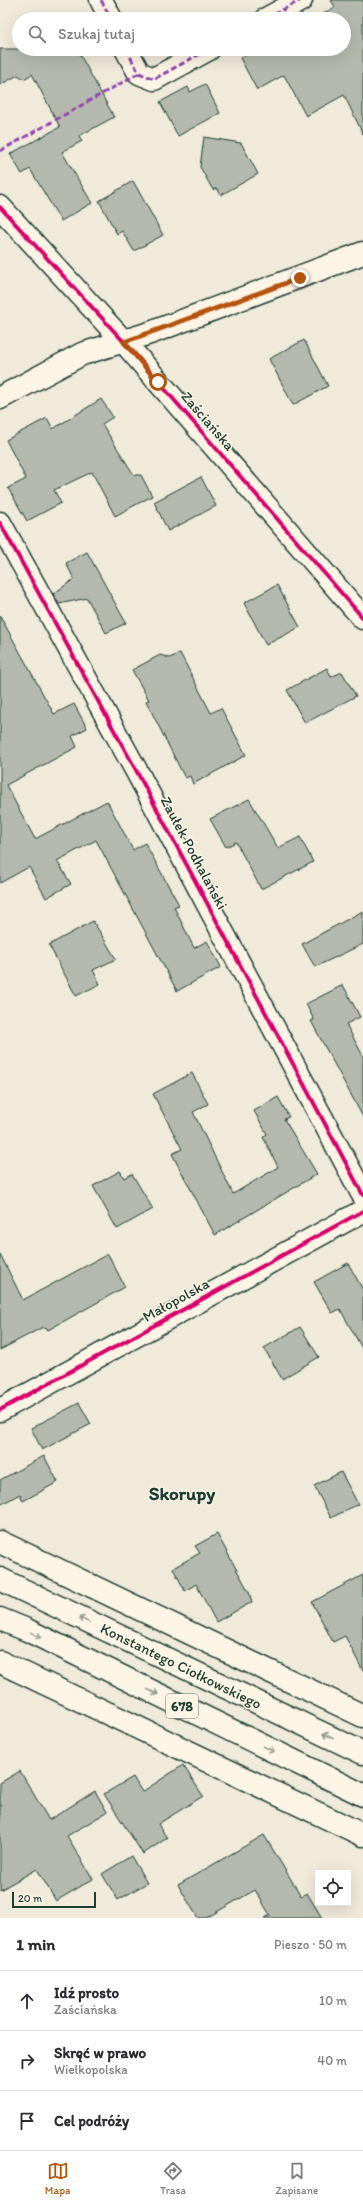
<!DOCTYPE html>
<html lang="pl">
<meta charset="utf-8">
<style>
:root{--surface:#fff;--page:#f2f2f3;--text:#2b2b33;--muted:#7c7c81;--line:#e1e1e2;--accent:#b45309}
body{margin:0;font-family:Itim,sans-serif;background:var(--page);color:var(--text)}
.controls{position:absolute;right:12px;bottom:12px;display:grid;overflow:hidden;border-radius:0px;box-shadow:0 4px 16px #0002}
.controls button{width:36px;height:36px;display:grid;place-items:center;padding:0;border:0;border-bottom:1px solid var(--line);background:var(--surface);color:var(--text);font:20px sans-serif}
.scale{position:absolute;left:12px;bottom:10px;width:84px;box-sizing:border-box;padding-left:4px;border:2px solid #1f3d34;border-top:0;font-size:11px;line-height:14px;white-space:nowrap;color:#1f3d34;-webkit-text-stroke:3px #fcf5e5;paint-order:stroke}
.stop{position:absolute;width:12px;height:12px;margin:-9px;border:3px solid #b45309;border-radius:50%;background:#fff}
.stop.end{background:#b45309;border-color:#fff;box-shadow:0 1px 4px #0008}
.list{margin:0;padding:0;list-style:none}
h2{display:flex;justify-content:space-between;align-items:center;height:52px;margin:0;padding:0 16px;font-size:17px}
h2 small{font-size:13px;font-weight:400;color:var(--muted)}
.list li{display:grid;grid-template-columns:26px 1fr auto;gap:12px;align-items:center;box-sizing:border-box;height:60px;padding:0 16px;border-top:1px solid var(--line)}
.list b{display:block;font-size:15px;white-space:nowrap}
.list p{margin:0;font-size:13px;white-space:nowrap;color:var(--muted)}
.list em{font-size:13px;font-style:normal;color:var(--muted)}
.icon{flex:none;width:22px;height:22px;fill:none;stroke:currentColor;stroke-width:2;stroke-linecap:round;stroke-linejoin:round}
.map{position:relative;flex:none;width:363px;height:1918px;overflow:hidden}
.search{position:absolute;background:var(--surface);box-shadow:0 4px 16px #0002;left:12px;right:12px;top:12px;height:44px;display:flex;align-items:center;gap:10px;box-sizing:border-box;padding:0 14px;border-radius:22px;color:var(--muted);font-size:15px}
.sheet{height:232px;background:var(--surface)}
nav{display:flex;justify-content:space-around;align-items:center;box-sizing:border-box;height:56px;border-top:1px solid var(--line);background:var(--surface);font-size:11px;color:var(--muted)}
nav a{display:grid;justify-items:center;gap:2px}
nav .on{color:var(--accent)}
.map>svg:first-child{display:block}
.building{fill:#b5b9ad;stroke:#1f3d34}
.lines{fill:none;stroke-linecap:round;stroke-linejoin:round}
.minor-casing{stroke:#1f3d34;stroke-width:25}
.highway-casing{stroke:#1f3d34;stroke-width:25}
.minor{stroke:#fcf5e5;stroke-width:22}
.highway{stroke:#fcf5e5;stroke-width:22}
.quiet{stroke:#8e44ad;stroke-width:3;stroke-dasharray:6 3;stroke-linecap:butt}
.cycleway-casing{stroke:#fcf5e5;stroke-width:6}
.cycleway{stroke:#d6006c;stroke-width:4}
.oneway{stroke:#8e998c}
.route{stroke:#b45309;stroke-width:5}
.labels{text-anchor:middle;dominant-baseline:central;stroke-width:3;stroke-linejoin:round;paint-order:stroke}
.shield{fill:#fcf5e5;stroke:#617469;stroke-width:1}
.shield-label{font-size:14px;font-weight:bold;fill:#1f3d34}
.street-label{font-size:15px;fill:#1f3d34;stroke:#fcf5e5}
.district-label{font-size:19px;font-weight:bold;fill:#1f3d34;stroke:#fcf5e5}
</style>
<div class="map">
<svg width="363" height="1918" viewBox="0 0 363 1918">
<rect width="100%" height="100%" fill="#efeada"/>
<filter id="ink" filterUnits="userSpaceOnUse"><feTurbulence type="fractalNoise" baseFrequency=".025" numOctaves="2"/><feDisplacementMap in="SourceGraphic" scale="8" xChannelSelector="R" yChannelSelector="G"/><feConvolveMatrix kernelMatrix="1 2 1 2 8 2 1 2 1" color-interpolation-filters="sRGB"/></filter>
<g filter="url(#ink)">
<!-- building -->
<g class="building">
<path d="M331,0H363V134L344,95L306,116L284,75L257,90L240,58L256,49H344V19H314L335,7Z"/>
<path d="M0,49H77L114,117L79,136L82,141L62,152L92,203L61,221L30,169L22,174L10,154L60,127L32,74L24,79L18,75L0,85Z"/>
<path d="M205,84L220,113L178,136L160,102L188,87L190,92Z"/>
<path d="M204,137L241,143L258,174L221,195L217,188L213,190L200,167Z"/>
<path d="M133,181L163,235L134,251L122,231L117,234L99,201Z"/>
<path d="M304,340L328,386L293,405L269,359Z"/>
<path d="M101,399L113,417L102,424L134,475H141L152,496L115,516L92,472L54,490L61,503L27,521L8,488L26,479L6,440L47,418L53,429Z"/>
<path d="M201,477L216,506L168,531L154,502Z"/>
<path d="M87,552L126,623L106,633L87,598L59,604L53,594L74,579L66,563Z"/>
<path d="M277,585L300,627L266,645L244,603Z"/>
<path d="M0,616L54,714L74,704L87,728L72,736L77,747L6,785L35,839L107,801L133,850L145,843L179,905L174,907L194,948L207,941L221,967L177,991L96,840L57,861L71,884L46,898L29,867L0,883Z"/>
<path d="M180,653L211,713L221,708L246,755L193,784L190,776L185,778L146,701L149,700L132,670L160,655L170,658Z"/>
<path d="M327,668L331,677L342,672L356,696L305,723L287,690Z"/>
<path d="M249,799L278,848L300,837L313,862L261,889L236,842L226,847L210,819Z"/>
<path d="M363,911V944L315,967L302,944Z"/>
<path d="M93,921L116,959L93,970L100,984L76,996L49,945Z"/>
<path d="M343,985L360,1017L346,1024L363,1056V1117L311,1021L314,1020L306,1004Z"/>
<path d="M192,1073L208,1104L193,1112L233,1194L278,1167L263,1137L267,1134L254,1111L278,1097L289,1117L284,1119L317,1174L215,1235L172,1154L182,1149L153,1094Z"/>
<path d="M120,1171L124,1178L132,1174L153,1209L117,1229L93,1186Z"/>
<path d="M0,1254L23,1300L108,1254L125,1287L48,1330L47,1328L44,1329L43,1327L0,1350Z"/>
<path d="M348,1263L363,1290V1350L340,1309L332,1313L314,1282Z"/>
<path d="M300,1327L319,1357L282,1379L264,1348Z"/>
<path d="M79,1403L91,1424L42,1450L31,1428Z"/>
<path d="M44,1456L58,1482L23,1501L20,1494L0,1505V1480Z"/>
<path d="M341,1472L358,1504L331,1518L314,1486Z"/>
<path d="M217,1534L249,1592L252,1602L216,1622L196,1584L185,1591L173,1568L200,1553L195,1546Z"/>
<path d="M363,1575V1671L345,1636L333,1642L312,1602Z"/>
<path d="M183,1765L203,1796L158,1824L167,1838L143,1854L104,1794L133,1777L142,1792Z"/>
<path d="M20,1771L49,1820L95,1791L107,1812L67,1836L93,1879L56,1901L37,1869L0,1890V1783Z"/>
<path d="M264,1835L301,1896L307,1893L322,1918H264L270,1915L255,1890L206,1918H198L178,1885Z"/>
<path d="M131,1856L147,1883L118,1900L102,1874Z"/>
</g>
<g class="lines">
<defs>
<g id="minor">
<path d="M101,0L111,19"/>
<path d="M266,19L301,0"/>
<path d="M126,49L139,73L154,79L209,49"/>
<path d="M0,207L124,342L363,618"/>
<path d="M0,398L82,354L150,333L363,253"/>
<path d="M0,523L136,770L363,1195"/>
<path d="M0,1410L363,1211"/>
<path d="M0,1542L363,1716"/>
<path d="M0,1662L363,1835"/>
</g>
<g id="highway">
<path d="M0,1579L363,1753"/>
<path d="M0,1619L27,1630L363,1795"/>
</g>
</defs>
<!-- minor casing -->
<use href="#minor" class="minor-casing"/>
<!-- highway casing -->
<use href="#highway" class="highway-casing"/>
<!-- minor -->
<use href="#minor" class="minor"/>
<!-- highway -->
<use href="#highway" class="highway"/>
<!-- quiet -->
<g class="quiet">
<path d="M101,0L111,19"/>
<path d="M266,19L301,0"/>
<path d="M126,49L139,73L154,79L209,49"/>
<path d="M0,151L139,73"/>
</g>
<defs>
<g id="cycleway">
<path d="M0,207L124,342L363,618"/>
<path d="M0,523L136,770L363,1195"/>
<path d="M0,1410L363,1211"/>
</g>
</defs>
<!-- cycleway casing -->
<use href="#cycleway" class="cycleway-casing"/>
<!-- cycleway -->
<use href="#cycleway" class="cycleway"/>
</g>
<!-- one-way arrows -->
<defs><path id="oneway-shaft" d="M-6 0H5M1.5-3L5.5 0L1.5 3" fill="none" stroke-width="1.6" stroke-linecap="round" stroke-linejoin="round"/></defs>
<g class="oneway">
<use href="#oneway-shaft" transform="translate(84 1620) rotate(-154)"/>
<use href="#oneway-shaft" transform="translate(36 1635) rotate(26)"/>
<use href="#oneway-shaft" transform="translate(153 1692) rotate(26)"/>
<use href="#oneway-shaft" transform="translate(328 1736) rotate(-154)"/>
<use href="#oneway-shaft" transform="translate(269 1749) rotate(26)"/>
</g>
</g>
<g class="lines" filter="url(#ink)">
<!-- route -->
<path class="route" d="M158,382L124,342L300,278"/>
</g>
<g class="labels">
<!-- shield labels -->
<rect class="shield" x="166" y="1694" width="32" height="24" rx="3"/>
<g class="shield-label">
<text x="182" y="1706">678</text>
</g>
<!-- street labels -->
<g class="street-label">
<text transform="translate(208 421) rotate(49)">Zaściańska</text>
<text transform="translate(194 853) rotate(62)">Zaułek Podhalański</text>
<text transform="translate(176 1300) rotate(-29)">Małopolska</text>
<text transform="translate(181 1666) rotate(26)">Konstantego Ciołkowskiego</text>
</g>
<!-- district labels -->
<g class="district-label">
<text x="182" y="1493">Skorupy</text>
</g>
</g>
</svg>
<div class="controls">
<button><svg class="icon" aria-label="locate" viewBox="0 0 24 24"><circle cx="12" cy="12" r="6"/><path d="M12 2v4M12 18v4M2 12h4M18 12h4"/></svg></button>
</div>
<div class="scale">20 m</div>
<div class="stop" style="left:158px;top:382px"></div>
<div class="stop end" style="left:300px;top:278px"></div>
<div class="search"><svg class="icon" aria-label="search" viewBox="0 0 24 24"><circle cx="10" cy="10" r="6"/><path d="M15 15l6 6"/></svg>Szukaj tutaj</div>
</div>
<section class="sheet">
<h2>1 min<small>Pieszo · 50 m</small></h2>
<ul class="list">
<li><svg class="icon" aria-label="ahead" viewBox="0 0 24 24"><path d="M12 20V5M6 11l6-6 6 6"/></svg><div><b>Idź prosto</b><p>Zaściańska</p></div><em>10 m</em></li>
<li><svg class="icon" aria-label="right" viewBox="0 0 24 24"><path d="M7 20v-9h11M14 6l5 5-5 5"/></svg><div><b>Skręć w prawo</b><p>Wielkopolska</p></div><em>40 m</em></li>
<li><svg class="icon" aria-label="arrive" viewBox="0 0 24 24"><path d="M6 21V4h12l-3 4 3 4H6"/></svg><div><b>Cel podróży</b></div></li>
</ul>
</section>
<nav>
<a class="on"><svg class="icon" aria-label="map" viewBox="0 0 24 24"><path d="M3 6l6-2 6 2 6-2v14l-6 2-6-2-6 2zM9 4v14M15 6v14"/></svg>Mapa</a>
<a><svg class="icon" aria-label="directions" viewBox="0 0 24 24"><path d="M12 3l9 9-9 9-9-9zM9 14v-3h6M13 9l2 2-2 2"/></svg>Trasa</a>
<a><svg class="icon" aria-label="saved" viewBox="0 0 24 24"><path d="M7 4h10v16l-5-4-5 4z"/></svg>Zapisane</a>
</nav>
